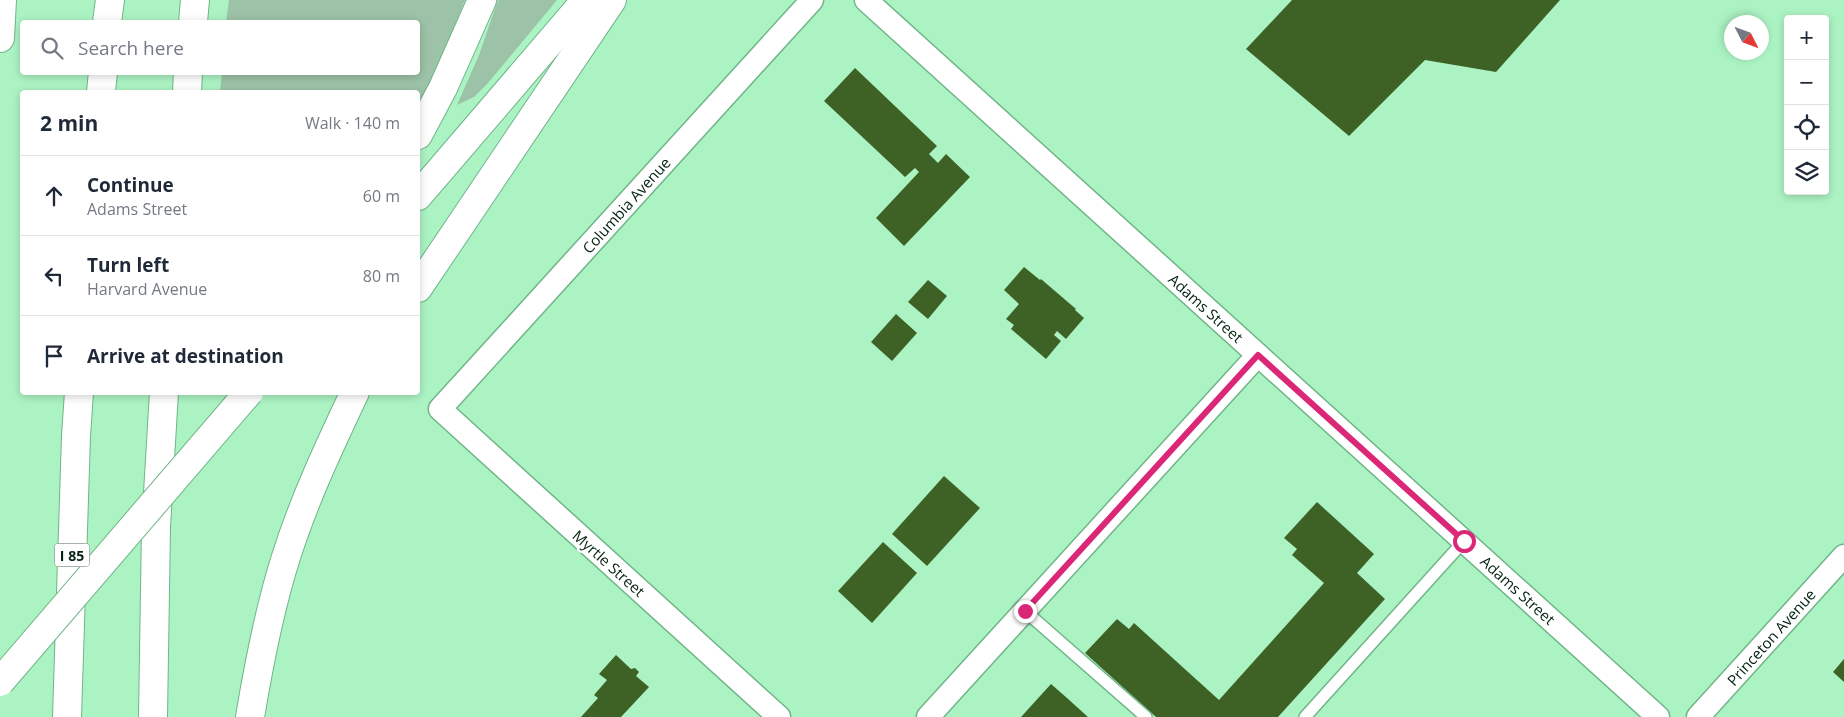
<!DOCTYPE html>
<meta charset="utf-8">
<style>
:root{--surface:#fff;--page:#f2f2f3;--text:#1f2937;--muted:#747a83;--line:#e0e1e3}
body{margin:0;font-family:"Open Sans",sans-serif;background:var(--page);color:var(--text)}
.controls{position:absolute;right:15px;top:15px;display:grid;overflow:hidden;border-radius:5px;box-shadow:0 2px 8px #0003}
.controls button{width:45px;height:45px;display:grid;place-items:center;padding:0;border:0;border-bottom:1px solid var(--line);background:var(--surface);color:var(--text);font:25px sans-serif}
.compass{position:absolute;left:1724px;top:15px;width:45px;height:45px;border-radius:50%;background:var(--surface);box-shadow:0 2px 8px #0003;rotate:132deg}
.stop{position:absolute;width:15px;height:15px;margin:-11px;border:4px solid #db2777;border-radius:50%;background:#fff}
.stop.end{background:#db2777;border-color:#fff;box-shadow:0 1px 5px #0008}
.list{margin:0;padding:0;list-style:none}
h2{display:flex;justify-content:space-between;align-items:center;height:65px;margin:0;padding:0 20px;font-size:21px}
h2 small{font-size:16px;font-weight:400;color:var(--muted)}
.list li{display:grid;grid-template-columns:32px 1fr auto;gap:15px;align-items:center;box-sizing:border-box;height:80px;padding:0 20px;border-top:1px solid var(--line)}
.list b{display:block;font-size:19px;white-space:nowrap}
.list p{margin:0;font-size:16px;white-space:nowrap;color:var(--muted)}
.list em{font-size:16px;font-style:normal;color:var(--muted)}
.icon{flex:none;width:28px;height:28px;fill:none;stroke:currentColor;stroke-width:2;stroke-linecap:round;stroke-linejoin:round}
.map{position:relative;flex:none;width:1844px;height:717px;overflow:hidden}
.search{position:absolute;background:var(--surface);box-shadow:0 2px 8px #0003;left:20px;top:20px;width:400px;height:55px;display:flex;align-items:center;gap:12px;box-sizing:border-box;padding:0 18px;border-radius:5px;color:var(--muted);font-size:19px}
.panel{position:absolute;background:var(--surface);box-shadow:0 2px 8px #0003;left:20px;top:90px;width:400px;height:305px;border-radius:5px}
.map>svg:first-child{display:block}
.green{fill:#9cc2a7}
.building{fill:#3e6226}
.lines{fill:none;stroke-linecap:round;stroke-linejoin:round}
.service-casing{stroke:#70b588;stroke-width:14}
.minor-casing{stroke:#70b588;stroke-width:25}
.secondary-casing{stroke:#70b588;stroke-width:30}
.motorway-casing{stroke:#70b588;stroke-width:30}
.service{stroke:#fff;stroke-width:11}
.minor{stroke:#fff;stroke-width:22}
.secondary{stroke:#fff;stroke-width:28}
.motorway{stroke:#fff;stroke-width:28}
.secondary-bridge-casing{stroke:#70b588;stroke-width:30;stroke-linecap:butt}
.secondary-bridge{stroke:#fff;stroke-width:28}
.route{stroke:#db2777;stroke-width:6}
.labels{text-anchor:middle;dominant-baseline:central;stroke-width:5;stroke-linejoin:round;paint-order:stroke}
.shield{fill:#fff;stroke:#506458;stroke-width:1}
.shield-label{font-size:14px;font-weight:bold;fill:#052211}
.street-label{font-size:15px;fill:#052211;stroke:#fff}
</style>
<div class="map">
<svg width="1844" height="717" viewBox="0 0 1844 717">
<rect width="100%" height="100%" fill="#acf3c3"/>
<!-- green -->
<g class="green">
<path d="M229,0H465L437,72L418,113V92H220L222,73L418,72V22H226Z"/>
<path d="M498,0H557L488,83L474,97L457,105L479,55Z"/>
</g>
<!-- building -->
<g class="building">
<path d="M1292,0H1560L1496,72L1425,60L1349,136L1246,49Z"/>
<path d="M855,68L937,146L929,154L938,163L946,154L970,177L904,246L876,218L919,172L915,168L905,177L824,101Z"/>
<path d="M1024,267L1040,280L1041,279L1076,309L1075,310L1084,318L1066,339L1057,331L1054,335L1061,341L1046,359L1011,329L1014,325L1006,319L1019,304L1004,290Z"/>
<path d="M928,280L947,296L928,319L908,302Z"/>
<path d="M896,314L917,333L892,361L871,342Z"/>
<path d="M944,476L980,508L927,566L892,534Z"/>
<path d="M1317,502L1374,554L1357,573L1385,599L1278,717H1156L1085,653L1117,619L1129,629L1134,623L1219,700L1324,583L1292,555L1297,549L1284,538Z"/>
<path d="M883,542L917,573L872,623L838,591Z"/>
<path d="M616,655L631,669L635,668L639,672L636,676L649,687L621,717H581L598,698L594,695L607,680L599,674Z"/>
<path d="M1844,659V682L1833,672Z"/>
<path d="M1051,684L1067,698L1088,717H1021Z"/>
</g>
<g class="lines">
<defs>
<g id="service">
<path d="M1025,611L1146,717"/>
<path d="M1305,717L1464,541"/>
</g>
<g id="minor">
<path d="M866,0L1658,717"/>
<path d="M779,717L440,409L812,0"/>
<path d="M928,717L1258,355"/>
<path d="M1698,717L1844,556"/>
</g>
<path id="secondary" d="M418,196L586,0"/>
<g id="motorway">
<path d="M107,22L110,0"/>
<path d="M193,22L195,0"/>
<path d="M0,38L2,0"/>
<path d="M101,92L103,72"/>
<path d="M187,92L188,72"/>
<path d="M418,135L443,88L482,0"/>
<path d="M418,288L612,0"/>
<path d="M67,717L76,436L79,392"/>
<path d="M153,717L156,527L164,392"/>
<path d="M250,717C259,663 269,610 286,557C304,500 329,447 355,392"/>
</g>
</defs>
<!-- service casing -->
<use href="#service" class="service-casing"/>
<!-- minor casing -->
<use href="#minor" class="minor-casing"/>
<!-- secondary casing -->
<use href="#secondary" class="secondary-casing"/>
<!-- motorway casing -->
<use href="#motorway" class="motorway-casing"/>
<!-- service -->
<use href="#service" class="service"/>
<!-- minor -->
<use href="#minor" class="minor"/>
<!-- secondary -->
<use href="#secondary" class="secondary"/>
<!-- motorway -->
<use href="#motorway" class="motorway"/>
<defs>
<path id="secondary-bridge" d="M0,682L249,392"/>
</defs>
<!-- secondary-bridge casing -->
<use href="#secondary-bridge" class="secondary-bridge-casing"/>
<!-- secondary-bridge -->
<use href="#secondary-bridge" class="secondary-bridge"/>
</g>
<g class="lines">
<!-- route -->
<path class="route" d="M1025,611L1258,355L1464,541"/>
</g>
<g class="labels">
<!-- shield labels -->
<rect class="shield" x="54.5" y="543.5" width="35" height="23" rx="4"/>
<g class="shield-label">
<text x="72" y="555">I 85</text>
</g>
<!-- street labels -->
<g class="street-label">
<text transform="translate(626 205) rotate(-48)">Columbia Avenue</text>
<text transform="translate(1206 308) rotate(42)">Adams Street</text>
<text transform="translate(609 563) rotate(42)">Myrtle Street</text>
<text transform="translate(1518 590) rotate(42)">Adams Street</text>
<text transform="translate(1771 637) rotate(-48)">Princeton Avenue</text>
</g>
</g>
</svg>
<div class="controls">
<button>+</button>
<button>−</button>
<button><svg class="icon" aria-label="locate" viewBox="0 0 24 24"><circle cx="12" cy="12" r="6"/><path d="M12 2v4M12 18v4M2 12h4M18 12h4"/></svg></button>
<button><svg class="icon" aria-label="layers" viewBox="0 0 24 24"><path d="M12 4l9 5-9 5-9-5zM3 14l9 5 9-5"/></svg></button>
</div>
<svg class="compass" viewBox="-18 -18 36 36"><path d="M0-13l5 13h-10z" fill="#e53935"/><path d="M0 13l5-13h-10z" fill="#747a83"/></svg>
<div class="stop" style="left:1464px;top:541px"></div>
<div class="stop end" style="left:1025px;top:611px"></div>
<div class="search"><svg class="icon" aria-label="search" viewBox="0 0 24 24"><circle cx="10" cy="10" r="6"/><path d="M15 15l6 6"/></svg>Search here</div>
<section class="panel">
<h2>2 min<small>Walk · 140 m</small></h2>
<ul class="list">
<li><svg class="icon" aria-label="ahead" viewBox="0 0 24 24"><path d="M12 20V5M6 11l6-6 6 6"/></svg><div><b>Continue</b><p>Adams Street</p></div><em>60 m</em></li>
<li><svg class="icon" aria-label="left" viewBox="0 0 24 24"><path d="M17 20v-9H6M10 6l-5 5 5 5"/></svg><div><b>Turn left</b><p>Harvard Avenue</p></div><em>80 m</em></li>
<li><svg class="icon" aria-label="arrive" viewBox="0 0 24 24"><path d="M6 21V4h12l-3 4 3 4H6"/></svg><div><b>Arrive at destination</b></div></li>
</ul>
</section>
</div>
